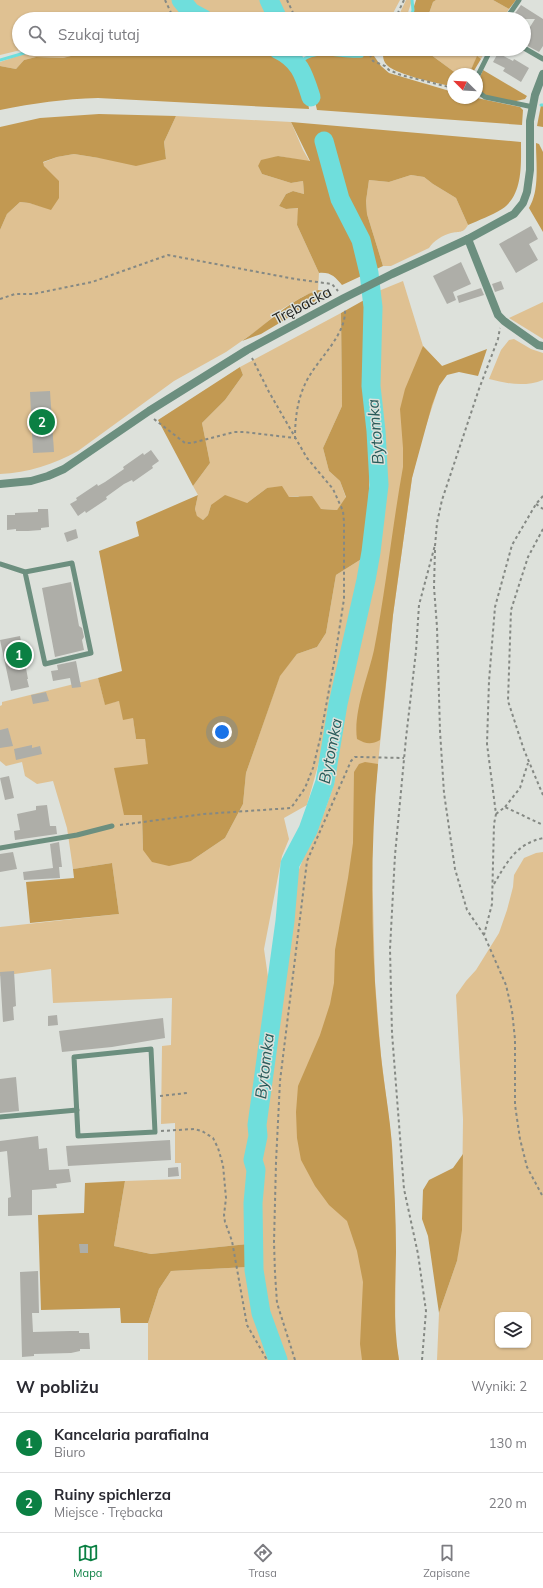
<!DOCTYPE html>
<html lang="pl">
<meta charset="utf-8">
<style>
:root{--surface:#fff;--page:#f2f2f3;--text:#2b2b33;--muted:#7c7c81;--line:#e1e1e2;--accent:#0b8043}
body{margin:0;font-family:Mulish,sans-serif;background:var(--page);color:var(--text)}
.controls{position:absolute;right:12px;bottom:12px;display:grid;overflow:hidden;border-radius:8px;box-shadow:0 1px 3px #0004}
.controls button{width:36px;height:36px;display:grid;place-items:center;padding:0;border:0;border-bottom:1px solid var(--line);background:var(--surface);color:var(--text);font:20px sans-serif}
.compass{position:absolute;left:447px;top:68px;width:36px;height:36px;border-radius:50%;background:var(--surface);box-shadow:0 1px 3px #0004;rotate:294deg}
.you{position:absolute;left:222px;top:732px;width:14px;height:14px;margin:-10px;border:3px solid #fff;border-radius:50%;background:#1a73e8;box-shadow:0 0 0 6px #1a73e833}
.badge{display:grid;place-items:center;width:26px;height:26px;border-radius:50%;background:var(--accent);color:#fff;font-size:13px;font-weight:700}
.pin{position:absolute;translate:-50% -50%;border:2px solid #fff;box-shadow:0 1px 4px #0006}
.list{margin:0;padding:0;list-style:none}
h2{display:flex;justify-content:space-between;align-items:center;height:52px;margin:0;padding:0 16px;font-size:17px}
h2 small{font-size:13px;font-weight:400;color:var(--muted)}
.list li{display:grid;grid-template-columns:26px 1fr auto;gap:12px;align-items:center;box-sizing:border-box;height:60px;padding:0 16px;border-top:1px solid var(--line)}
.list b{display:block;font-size:15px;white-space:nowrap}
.list p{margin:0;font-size:13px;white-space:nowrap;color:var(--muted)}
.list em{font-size:13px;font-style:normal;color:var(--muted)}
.icon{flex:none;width:22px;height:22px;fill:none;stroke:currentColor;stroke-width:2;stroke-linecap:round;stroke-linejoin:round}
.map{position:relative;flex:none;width:543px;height:1360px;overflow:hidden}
.search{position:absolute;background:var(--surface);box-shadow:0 1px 3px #0004;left:12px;right:12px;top:12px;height:44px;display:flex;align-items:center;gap:10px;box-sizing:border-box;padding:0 14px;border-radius:22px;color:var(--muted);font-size:15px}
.sheet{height:172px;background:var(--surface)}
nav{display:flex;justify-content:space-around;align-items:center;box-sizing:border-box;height:56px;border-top:1px solid var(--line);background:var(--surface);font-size:11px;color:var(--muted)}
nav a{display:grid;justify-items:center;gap:2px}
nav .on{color:var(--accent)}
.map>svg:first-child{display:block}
.green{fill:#dfc192;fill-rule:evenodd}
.forest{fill:#c29952}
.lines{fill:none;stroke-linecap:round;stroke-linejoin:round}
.stream{stroke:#6fdedc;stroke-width:3}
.river{stroke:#6fdedc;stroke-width:19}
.building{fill:#aeaea8}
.path{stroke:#858984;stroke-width:2;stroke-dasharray:3 3;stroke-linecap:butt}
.service{stroke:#6c8f7f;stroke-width:5}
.minor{stroke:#6c8f7f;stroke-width:8}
.tertiary{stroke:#6c8f7f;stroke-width:8}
.labels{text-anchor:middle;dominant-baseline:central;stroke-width:3;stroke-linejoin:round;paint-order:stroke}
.street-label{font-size:15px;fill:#222422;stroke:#dde1db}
.water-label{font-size:16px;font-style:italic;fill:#295a59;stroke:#dde1db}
</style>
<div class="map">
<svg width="543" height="1360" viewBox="0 0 543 1360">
<rect width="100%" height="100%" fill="#dde1db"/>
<!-- green -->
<g class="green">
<path d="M0,0H173L191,19H19V49H25L0,55Z"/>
<path d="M187,0H260L270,19H214L199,12Z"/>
<path d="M274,0H400L390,19H282Z"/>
<path d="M406,0H412L406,19H397Z"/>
<path d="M436,0H493L509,9L503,19H427L433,2Z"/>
<path d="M46,49H98L63,58L36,57L24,60L16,69L0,66V62L26,53Z"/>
<path d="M219,49C247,49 279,41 296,69L283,59Z"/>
<path d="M423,49H486L481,59L477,57L469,74H457Z"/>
<path d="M176,116L291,122L303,150L310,162L278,156L258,166L262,174L291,183L303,181L304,194L293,191L286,194L279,206L286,209L299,208L297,225L319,273L318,290L302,297L279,311L263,326L226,352L174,381L78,451C54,464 28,473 0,474V230L7,214L20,202L29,203L51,209L44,166L42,163L57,157L74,154L99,158L166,159L164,142Z"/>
<path d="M411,175L424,177L433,184L456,198L468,225C463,234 459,231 451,233C443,235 433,241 429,248L391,266H383L367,214L366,201L369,180L389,182Z"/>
<path d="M403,281L423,346L442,366L440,383L421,441L412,478L393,615L374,804L372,862L375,981L381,1056L392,1144L396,1250L395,1337L399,1360H284L268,1309L262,1280L260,1241L262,1166L263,1126L295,880L307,848L324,813L334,784L337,766L341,728L364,624L377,538L383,483L375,387L377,346L376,292Z"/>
<path d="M543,302V339L509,318Z"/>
<path d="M341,313L342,406L323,448L329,471L340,481L346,498L337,510L321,509L298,496L289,497L267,488L247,503L211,505L208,515L203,520L197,517L195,509L198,495L193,486L210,463L202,423L225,400L243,375L240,367Z"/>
<path d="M514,339L531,349L543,353V380C525,387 508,384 489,379L501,350L509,340Z"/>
<path d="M363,558L330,723L307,805L284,818L289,839L282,856L264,949L268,977L265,1045L260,1079L251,1110L246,1194L248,1244L151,1254L114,1246L125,1181L181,1179V1163H175V1123L161,1124L162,1046L171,1045L172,998L53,1003L51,969L0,976V927L119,914L112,863L73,869L67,828L53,781L37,784L25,776L22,762L6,766L0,761V706L2,705V702L98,678L105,704L119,701L133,717L136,739H145L149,764L142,815L143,850L191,861L225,838L243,804L246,773L280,675L297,654L317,647L326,633L336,575Z"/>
<path d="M543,852V1360H437L439,1313L457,1261L462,1200L463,1119L456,995L466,981L476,970L499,933L507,910L513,887L514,875L524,858L536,853ZM498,1315H528V1345H498Z"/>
<path d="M248,1267L272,1360H148V1323L159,1289L171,1271Z"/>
</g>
<!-- forest -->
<g class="forest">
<path d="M416,0H436L433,2L427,19H410Z"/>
<path d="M493,0H516L509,9Z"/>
<path d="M98,49H219L271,53L283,59L296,69L300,75L307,96L309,109L98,98C63,99 35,103 0,110V66L16,69L24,60L36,57L63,58Z"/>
<path d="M384,49H423L457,74H453V86C441,85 396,74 388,66C383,62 382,55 384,49Z"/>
<path d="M368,52L374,56L381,66L389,73L453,92V98H477L520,107L523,110L522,125L317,110C313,93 309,75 298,61L313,54H351Z"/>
<path d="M477,56L481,59L472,74H469Z"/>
<path d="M483,70L527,96L525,99L512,102L485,95L482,92L477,84Z"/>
<path d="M541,105H543V127L537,126Z"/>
<path d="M99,114L176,116L164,142L166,159L136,166L99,158L74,154L57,157L43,162L44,166L59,181V198L51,210L29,203L20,202L7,214L0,230V127L40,118Z"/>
<path d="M291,122L521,142C521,165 523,195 502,209C491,216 479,220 468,225L456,198L433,184L424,177L411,175L389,182L369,180L366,201L367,214L383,266L342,285C335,277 331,272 319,273L297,225L298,208L286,209L279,206L286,194L293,191L304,194L303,181L291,183L262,174L258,166L261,160L278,156L310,161Z"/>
<path d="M536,143L539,144L543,152V232L529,208C540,190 536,164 536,143Z"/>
<path d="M318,290L325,291L328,294L261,334L242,341C267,324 288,301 318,290Z"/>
<path d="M366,299L365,394L370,466L368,514L363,558L336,575L326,633L317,647L297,654L280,676L246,773L243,804L225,838L191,861L169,866L152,862L143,850L142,815H124L114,768L148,764L145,739H136L133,718L123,720L119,701L105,705L98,678L122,671L99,551L139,536L136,522L198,495L195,509L197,516L203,520L208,515L211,505L225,495L247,503L267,488L282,486L289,497L312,496L321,509L337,510L346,497L340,481L329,471L323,448L342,406L341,313Z"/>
<path d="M423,346L442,366L487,349L478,376L459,372L447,375L439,386L432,405L412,478L393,615L380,740C371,745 366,744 357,739C353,712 368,677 374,650C386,589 392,528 403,467V448L400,409L405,389Z"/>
<path d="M240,367L243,375L225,400L202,423L210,463L193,486L158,420Z"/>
<path d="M365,762L378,764C369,859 371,961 381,1056C384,1086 390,1116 392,1146C394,1181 396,1216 396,1252C395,1288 393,1324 399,1360H362L360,1344L363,1282L357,1251L347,1221L329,1205L315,1186L301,1160L297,1138L296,1112L298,1086L320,1035L330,1004L334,983L335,950L348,878L353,843L354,772L359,764Z"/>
<path d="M112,863L119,914L30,923L26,882L74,878L73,869Z"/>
<path d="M463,1154L462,1230L457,1261L439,1313L428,1236L422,1219L423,1190L429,1180L453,1168Z"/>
<path d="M125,1181L114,1246L151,1254L248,1244V1267L171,1271L159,1289L148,1323H121L120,1308L41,1310L38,1215L84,1213L85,1183Z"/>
</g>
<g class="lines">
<!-- stream -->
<g class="stream">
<path d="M411,19L413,10L412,0"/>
<path d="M0,60L38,49"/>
<path d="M298,65C312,45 343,59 362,56"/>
<path d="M541,105H543"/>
</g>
<!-- river -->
<g class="river">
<path d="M181,0L191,12L204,19"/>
<path d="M269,0L278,19"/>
<path d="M277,49C300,60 304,75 311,97"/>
<path d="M278,1360L261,1313L254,1270L253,1203L256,1170L253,1160L258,1136L257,1125L285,921L290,864L308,830L325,782L338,704L366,580L371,552L379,485L376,431L371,386L373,307L369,273L361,240L340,199L324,141"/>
</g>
</g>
<!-- building -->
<g class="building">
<path d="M521,5L543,19V46L539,52L524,44V41L530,32L528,30L535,19H518L513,16Z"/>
<path d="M498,53L513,61L514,59L529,68L521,82L503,71L505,68L493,62Z"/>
<path d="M531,226L538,239L529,244L538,260L516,273L499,244Z"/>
<path d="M461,262L471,284L453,292L456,300L447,304L433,276Z"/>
<path d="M501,281L504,289L495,292L492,284Z"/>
<path d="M481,288L484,295L459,303L457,296Z"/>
<path d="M50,391L54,452L33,453L30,392Z"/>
<path d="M151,450L159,461L152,466L153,468L133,482L132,480L124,484L106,497L107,499L86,513L85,511L78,516L70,504L77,500L76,498L97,484L98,486L105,482L124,469L123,467L143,453L144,455Z"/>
<path d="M38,509H48L49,527L41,528V530L28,531H16V529L7,530V515H15V513L38,512Z"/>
<path d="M76,529L78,538L67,542L64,533Z"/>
<path d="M71,582L79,626L82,628L84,637L82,640L84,650L55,657L42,588Z"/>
<path d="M20,636L28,679H27L29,687L11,691L0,640Z"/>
<path d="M76,661L81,687L72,688L70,678L53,681L51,671L58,670L57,665Z"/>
<path d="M46,692L49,701L33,704L31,695Z"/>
<path d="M8,728L13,746L0,748V730Z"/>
<path d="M32,745V748L40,746L42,754L16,760L14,749Z"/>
<path d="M9,776L14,798L5,800L0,778Z"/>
<path d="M47,805L50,826H56L57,834L15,840L14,831L20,830L17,814L36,810V806Z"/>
<path d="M59,842L62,867H59L60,878L24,880L23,872L53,868L50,844Z"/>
<path d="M13,852L17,869L0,872V854Z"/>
<path d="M14,971L16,1006L13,1007L14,1020L3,1022L0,972Z"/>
<path d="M57,1015L58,1025L48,1026V1016Z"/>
<path d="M163,1018L165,1038L112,1047L62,1052L59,1031Z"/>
<path d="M16,1077L19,1111L0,1113V1079Z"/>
<path d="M38,1136L39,1149L47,1148L49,1170L69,1169L71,1182L56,1184L57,1188L32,1190V1215L8,1216V1198L11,1197L7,1151L0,1152V1141Z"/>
<path d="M170,1140L171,1160L68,1166L66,1146Z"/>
<path d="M178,1167L179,1176L168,1177V1168Z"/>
<path d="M79,1244H88V1253H80Z"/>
<path d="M38,1271L39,1313H32L33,1332L70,1331H79V1333H89L90,1349H80V1351L71,1353L34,1354V1356L22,1357L20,1272Z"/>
</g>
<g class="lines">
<!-- path -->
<g class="path">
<path d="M165,0L174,19"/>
<path d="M287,0L296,19"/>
<path d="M395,19L404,0"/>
<path d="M367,49L373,61L385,66L389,70L401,75L453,88"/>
<path d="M0,299L15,294H33L92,282L168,255L295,279L332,284L338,291"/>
<path d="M154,419L185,443H192L234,432H244L295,438C295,416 298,394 310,375C322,355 347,333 345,308"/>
<path d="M543,496L536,504L512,545L495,607L489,681L487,744L496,814L494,824L492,904L484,935L506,985L512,1011L515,1039V1105L520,1139L527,1167L543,1197"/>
<path d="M536,504L543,509"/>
<path d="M543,529L528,557L511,610L508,701L524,750L543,795"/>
<path d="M435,546L437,523L442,500L479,389L498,339L500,328"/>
<path d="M435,550L434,587L437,627L440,731L444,793L455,869L467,910L484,935"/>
<path d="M505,807L520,788L528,763"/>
<path d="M496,814L505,807L543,825"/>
<path d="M120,825L204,814L291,808L305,788L313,768L320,739L335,657L344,599V522L343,511L333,489L307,458L269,392L252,358"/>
<path d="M494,884C507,862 516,844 543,838"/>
<path d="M160,1096L187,1093"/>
<path d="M161,1131L194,1129L202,1131L213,1138L218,1148L223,1165L226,1198L224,1215L225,1222L232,1241L247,1325L267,1360"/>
<path d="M295,1360L277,1303L275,1273L274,1242L276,1162L280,1081L307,861L351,761L355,757H359L404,758"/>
<path d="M422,1360L426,1311L418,1254L404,1189L392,1033L390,949L395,855L406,738L416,651L419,605L435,545"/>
</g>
<!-- service -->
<g class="service">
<path d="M506,19L519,0"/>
<path d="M524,48L543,59"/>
<path d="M477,77L491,49"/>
<path d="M477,91L485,97L533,107"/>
<path d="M0,564L25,572L72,563L91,653L45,664L25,572"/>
<path d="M0,848L77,835L112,826"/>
<path d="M151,1049L155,1132L78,1136L74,1057Z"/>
<path d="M0,1117L77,1110"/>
</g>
<!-- minor -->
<path class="minor" d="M468,239L498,315L504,321L538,345L543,346"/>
<!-- tertiary -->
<path class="tertiary" d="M0,484L31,481L48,476L64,469L149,411L247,350L344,298L392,274L468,239L514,214L523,203L527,192L530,170V121L535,95L543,74"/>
</g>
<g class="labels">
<!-- street labels -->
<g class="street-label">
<text transform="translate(302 305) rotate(-28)">Trębacka</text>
</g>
<!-- water labels -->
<g class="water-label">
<text transform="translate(375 432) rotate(-95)">Bytomka</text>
<text transform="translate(330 751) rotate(-79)">Bytomka</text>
<text transform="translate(264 1066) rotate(-83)">Bytomka</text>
</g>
</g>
</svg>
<div class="controls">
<button><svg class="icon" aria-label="layers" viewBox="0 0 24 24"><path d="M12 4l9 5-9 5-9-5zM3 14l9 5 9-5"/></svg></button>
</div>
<svg class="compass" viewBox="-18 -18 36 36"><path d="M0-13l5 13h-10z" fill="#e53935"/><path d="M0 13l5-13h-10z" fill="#7c7c81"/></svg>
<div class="you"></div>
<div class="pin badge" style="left:19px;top:655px">1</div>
<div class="pin badge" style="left:42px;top:422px">2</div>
<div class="search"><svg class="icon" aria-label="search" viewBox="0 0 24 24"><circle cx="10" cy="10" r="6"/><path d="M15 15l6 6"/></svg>Szukaj tutaj</div>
</div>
<section class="sheet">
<h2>W pobliżu<small>Wyniki: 2</small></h2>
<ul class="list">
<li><span class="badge">1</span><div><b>Kancelaria parafialna</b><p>Biuro</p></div><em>130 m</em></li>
<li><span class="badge">2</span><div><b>Ruiny spichlerza</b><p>Miejsce · Trębacka</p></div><em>220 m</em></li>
</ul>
</section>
<nav>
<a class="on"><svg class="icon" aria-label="map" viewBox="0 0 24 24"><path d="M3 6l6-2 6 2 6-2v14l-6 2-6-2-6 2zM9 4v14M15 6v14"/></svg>Mapa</a>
<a><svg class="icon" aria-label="directions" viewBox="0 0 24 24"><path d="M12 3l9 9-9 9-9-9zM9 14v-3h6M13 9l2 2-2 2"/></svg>Trasa</a>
<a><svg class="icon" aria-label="saved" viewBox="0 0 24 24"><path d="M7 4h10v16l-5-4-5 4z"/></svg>Zapisane</a>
</nav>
